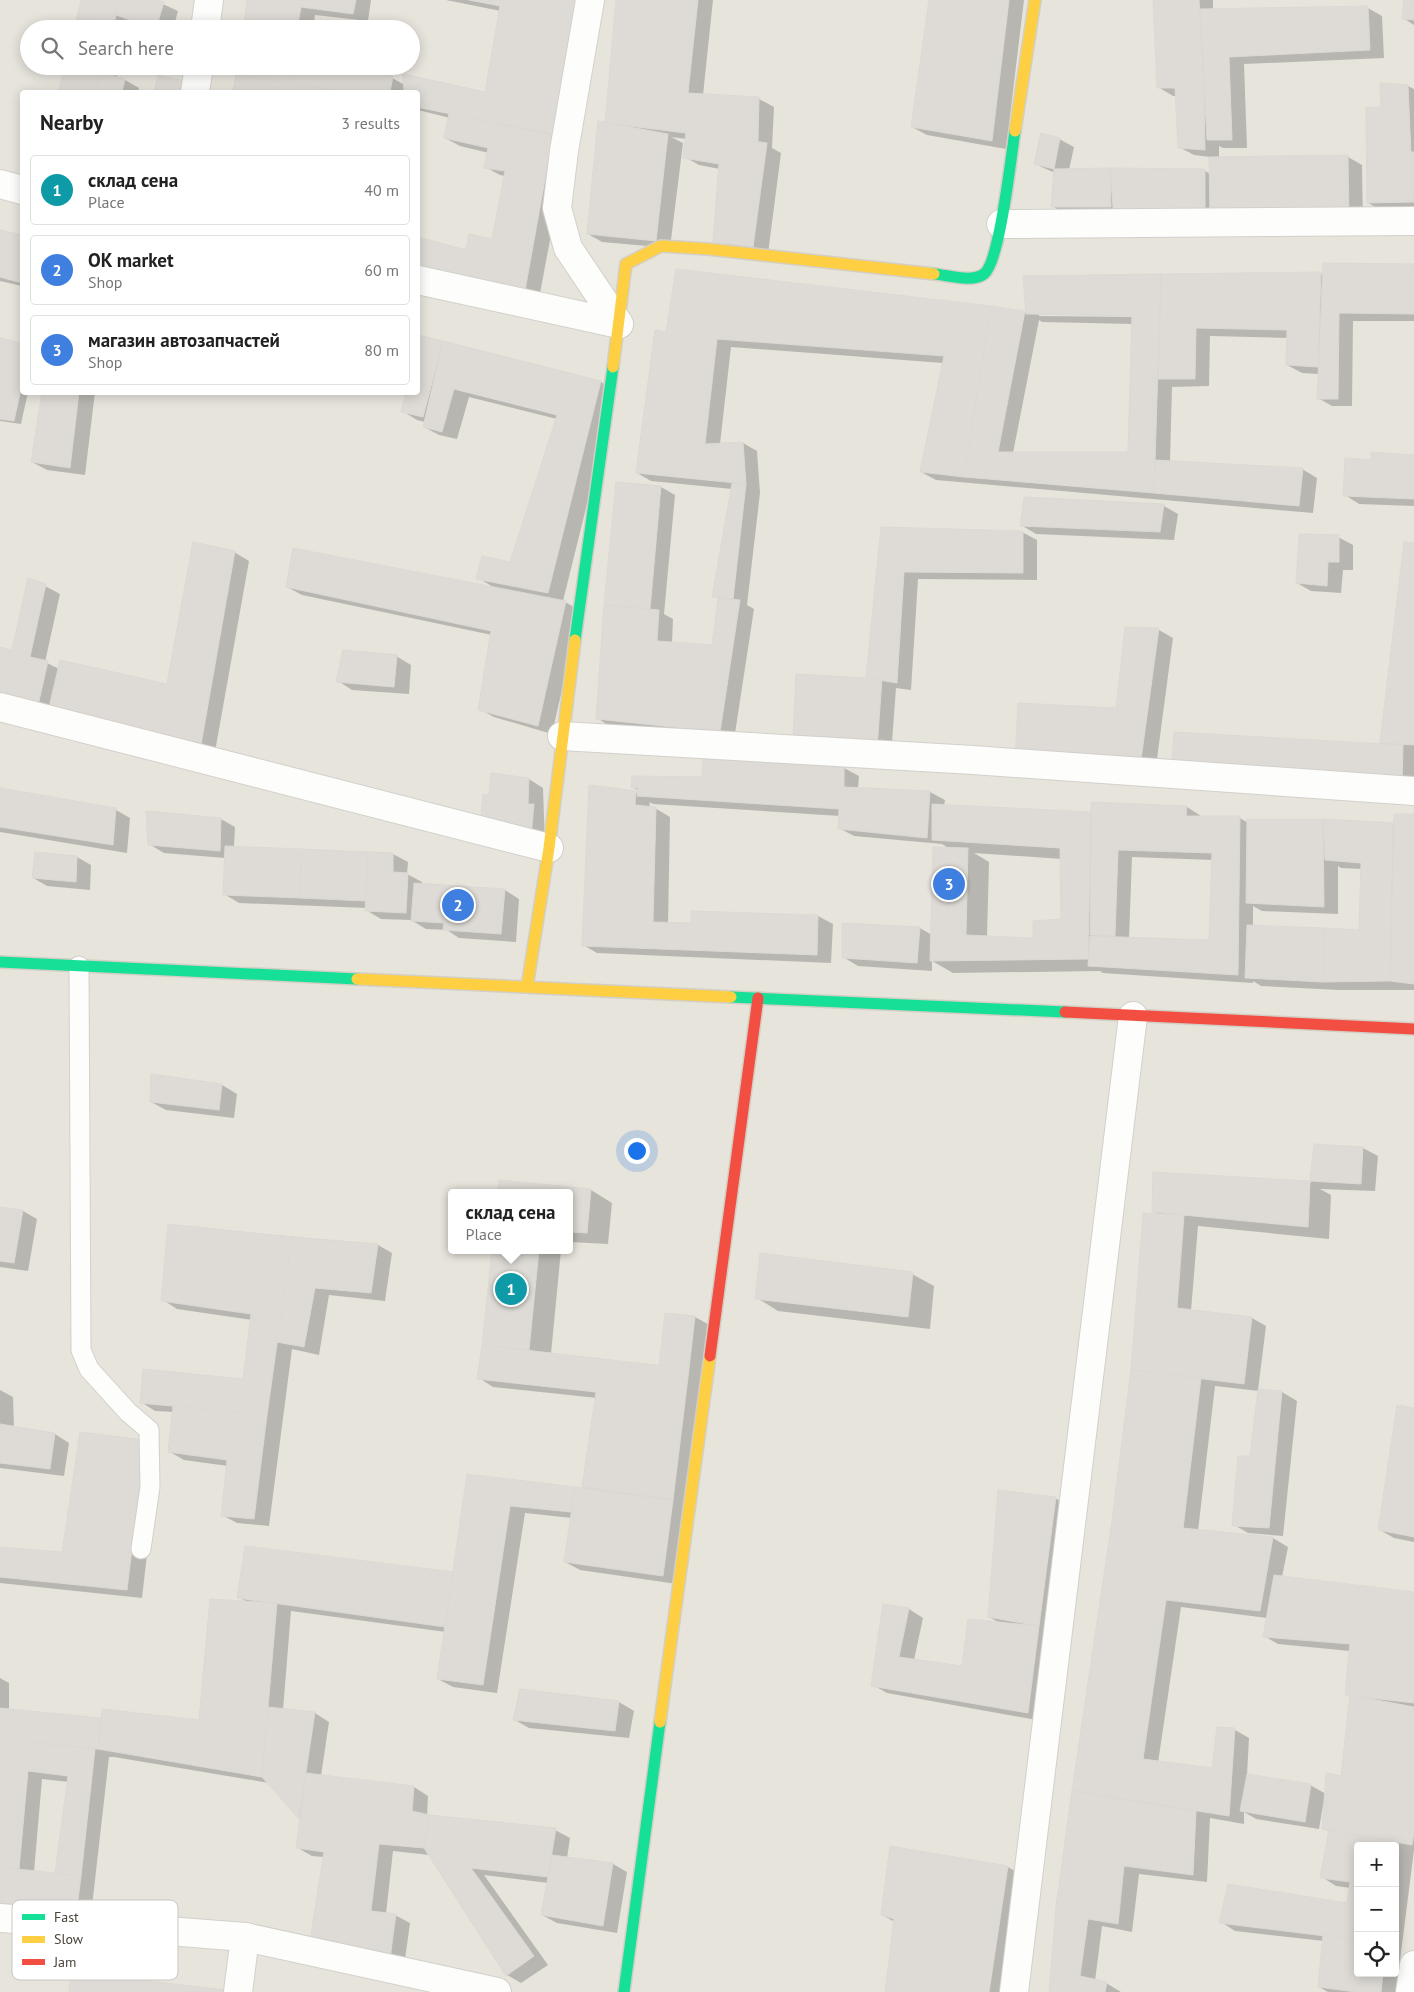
<!DOCTYPE html>
<meta charset="utf-8">
<style>
:root{--surface:#fff;--page:#f2f2f2;--text:#222;--muted:#767676;--line:#e0e0e0;--accent:#2563eb}
body{margin:0;font-family:"PT Sans",sans-serif;background:var(--page);color:var(--text)}
.controls{position:absolute;right:15px;bottom:15px;display:grid;overflow:hidden;border-radius:5px;box-shadow:0 2px 12px #0003}
.controls button{width:45px;height:45px;display:grid;place-items:center;padding:0;border:0;border-bottom:1px solid var(--line);background:var(--surface);color:var(--text);font:25px sans-serif}
.you{position:absolute;left:636px;top:1150px;width:18px;height:18px;margin:-12px;border:4px solid #fff;border-radius:50%;background:#1a73e8;box-shadow:0 0 0 8px #1a73e833}
.badge{display:grid;place-items:center;width:32px;height:32px;border-radius:50%;background:var(--accent);color:#fff;font-size:16px;font-weight:700}
.pin{position:absolute;translate:-50% -50%;border:2px solid #fff;box-shadow:0 1px 5px #0006}
.popup{position:absolute;left:448px;top:1189px;width:125px;height:65px;box-sizing:border-box;display:grid;place-content:center;border-radius:5px;background:var(--surface);filter:drop-shadow(0 1px 4px #0005);font-size:16px;white-space:nowrap;color:var(--muted)}
.popup b{font-size:19px;color:var(--text)}
.popup::after{content:'';position:absolute;left:50%;top:100%;margin-left:-10px;border:10px solid transparent;border-top-color:var(--surface)}
.list{margin:0;padding:0;list-style:none}
h2{display:flex;justify-content:space-between;align-items:center;height:65px;margin:0;padding:0 20px;font-size:21px}
h2 small{font-size:16px;font-weight:400;color:var(--muted)}
.list li{display:grid;grid-template-columns:32px 1fr auto;gap:15px;align-items:center;box-sizing:border-box;height:70px;margin:0 10px 10px;padding:0 10px;border:1px solid var(--line);border-radius:5px}
.list b{display:block;font-size:19px;white-space:nowrap}
.list p{margin:0;font-size:16px;white-space:nowrap;color:var(--muted)}
.list em{font-size:16px;font-style:normal;color:var(--muted)}
.icon{flex:none;width:28px;height:28px;fill:none;stroke:currentColor;stroke-width:2;stroke-linecap:round;stroke-linejoin:round}
.map{position:relative;flex:none;width:1414px;height:1992px;overflow:hidden}
.search{position:absolute;background:var(--surface);box-shadow:0 2px 12px #0003;left:20px;top:20px;width:400px;height:55px;display:flex;align-items:center;gap:12px;box-sizing:border-box;padding:0 18px;border-radius:28px;color:var(--muted);font-size:19px}
.panel{position:absolute;background:var(--surface);box-shadow:0 2px 12px #0003;left:20px;top:90px;width:400px;height:305px;border-radius:5px}
.map>svg:first-child{display:block}
.residential{fill:#e7e4dc;fill-rule:evenodd}
.shadow{fill:#0003;fill-rule:evenodd}
.building{fill:#dedbd6;stroke:#dcd9d4}
.lines{fill:none;stroke-linecap:round;stroke-linejoin:round}
.lane-casing{stroke:#d2d0cb;stroke-width:21}
.street-casing{stroke:#d2d0cb;stroke-width:30}
.fast-casing{stroke:#d3cfc5;stroke-width:14}
.slow-casing{stroke:#d3cfc5;stroke-width:14}
.jam-casing{stroke:#d3cfc5;stroke-width:14}
.lane{stroke:#fdfdfc;stroke-width:19}
.street{stroke:#fdfdfc;stroke-width:28}
.fast{stroke:#16e098;stroke-width:11}
.slow{stroke:#ffcf43;stroke-width:11}
.jam{stroke:#f24e42;stroke-width:11}
.key{fill:#fff;stroke:#c9c7c4;stroke-width:1}
.key-label{font-size:14px;fill:#4b4439}
</style>
<div class="map">
<svg width="1414" height="1992" viewBox="0 0 1414 1992">
<rect width="100%" height="100%" fill="#f4f2ee"/>
<!-- residential -->
<path class="residential" d="M0,0H1414V1992H0ZM29,29H411V66H29ZM22,92H418V392H22ZM452,1193H570V1250H452ZM1358,1846H1395V1973H1358Z"/>
<!-- shadow -->
<g class="shadow">
<path d="M83,0H154L178,11L173,29H150L130,22L129,29H76Z"/>
<path d="M248,0H371L368,21L315,15L313,29H243Z"/>
<path d="M446,0H595L538,304L418,272V238L467,252L493,240L505,176L500,175L485,167L489,153L460,146L445,138L450,118L418,110V92H233L237,66L392,78L405,85L486,93L501,11ZM419,105L456,113L455,115L419,108Z"/>
<path d="M617,0H713L703,95L759,99L774,107L772,148L781,153L768,254L728,250L720,169L699,165L685,157L687,139L671,137L683,143L670,248L602,242L588,234L606,124Z"/>
<path d="M930,0H1024L1006,149L927,135L912,127Z"/>
<path d="M1155,0H1213V10L1368,8L1382,16L1384,58L1244,64L1247,148H1223L1219,146V158L1348,157L1362,165L1363,223L1066,214L1052,206L1055,173L1035,164L1059,139L1074,147L1069,170H1204L1210,174V157L1194,155L1179,147L1177,96H1173L1158,87Z"/>
<path d="M1405,0H1414V25L1403,18Z"/>
<path d="M66,66H119L116,78L125,80L139,88L138,92H59Z"/>
<path d="M159,76L202,92H156Z"/>
<path d="M1381,85L1408,86L1414,89V211H1383L1368,203L1382,109Z"/>
<path d="M0,231L22,236V286L0,281Z"/>
<path d="M1414,265V321H1353L1352,406H1332L1318,398L1319,374L1302,373L1287,365L1288,338L1210,336L1209,386L1172,387L1170,462L1302,469L1317,478L1313,513L936,480L921,472L943,363L731,347L720,444L743,443L757,451L760,493L747,605L754,609L734,740L611,727L597,718L605,605L617,483L661,487L675,495L664,614L673,619L672,643L713,646L719,599L714,596L732,489L651,481L637,473L667,334L1024,312L1027,314L1024,278L1320,274L1324,276ZM1039,313L1138,315V317L1039,316ZM1039,320L1042,322L1133,324L1129,454L1013,453Z"/>
<path d="M418,337L601,382L615,391L563,601L580,610L552,734L494,717L479,709L492,635L302,595L287,587L495,588L478,578L510,564L557,419L469,397L457,439L439,435L424,427L425,422L417,420L402,411L418,392Z"/>
<path d="M0,340L22,345V392H28L21,424L0,421Z"/>
<path d="M43,392H95L85,475L47,470L32,462Z"/>
<path d="M1414,456V506L1359,504L1345,495L1372,462Z"/>
<path d="M1164,506L1178,514L1174,540L1036,534L1021,525Z"/>
<path d="M883,528L1022,532L1037,540V580L918,579L911,690L896,688L891,755L809,747L867,679Z"/>
<path d="M1338,537L1353,545V570H1343L1341,593L1311,591L1297,583Z"/>
<path d="M1406,544L1414,545V796L1381,745Z"/>
<path d="M234,552L249,561L213,763L0,702V648L13,651L45,586L60,594L45,662L59,669L168,686Z"/>
<path d="M1159,630L1173,638L1155,774L1019,704L1117,710Z"/>
<path d="M396,656L411,665L409,694L352,690L338,681Z"/>
<path d="M704,758L844,768L859,776L858,789L930,792L945,800L944,806L1092,813L1187,807L1201,816V818H1240L1248,823V821H1323L1395,826L1414,815V990H1339L1261,986L1253,981V983L1103,973L1100,971L953,973L932,961V971L858,966L843,957L920,928L932,935L950,849L942,844L854,836L839,828L840,816L653,804L650,802L649,808H655L670,817L668,924L692,925V912L818,916L833,924L831,963L597,953L583,945L635,792L639,794V791L632,787L703,779ZM974,853L1062,859L1063,921L1034,939L987,937L989,862ZM1132,857L1213,860L1210,942L1129,939ZM1338,866L1341,868L1362,869L1361,931L1253,927V906L1262,911L1338,914Z"/>
<path d="M529,779L543,788L545,844L490,796Z"/>
<path d="M0,789L116,810L130,818L127,853L0,832Z"/>
<path d="M221,819L235,827L234,847L393,854L408,862L407,874L422,882V884L505,890L519,899L516,942L459,938L447,930L426,929L411,920L381,919L366,910L367,908L239,903L224,894L225,858L164,853L149,844Z"/>
<path d="M77,857L91,865L90,890L47,886L33,878Z"/>
<path d="M152,1076L222,1085L237,1094L234,1118L166,1110L151,1102Z"/>
<path d="M1315,1145L1363,1148L1378,1156L1375,1191L1320,1189L1331,1195L1329,1239L1198,1226L1191,1311L1252,1318L1266,1326L1258,1390L1282,1392L1297,1401L1283,1536L1248,1533L1234,1525L1251,1457L1259,1391L1215,1386L1198,1531L1273,1538L1288,1547L1282,1577L1414,1593V1850L1396,1992H1328L1319,1987L1324,1941L1235,1931L1221,1922L1348,1905L1351,1888L1336,1886L1322,1877L1330,1832L1323,1828L1325,1805H1323L1319,1829L1256,1819L1244,1812V1824L1210,1818L1207,1882L1139,1874L1132,1932L1102,1926L1095,1981L1106,1983L1121,1992H1051L1058,1907L1073,1791L1160,1215L1153,1211L1154,1174L1311,1183ZM1181,1607L1267,1618L1264,1636L1278,1644L1350,1651L1346,1694L1351,1697L1342,1778L1326,1794L1310,1785L1247,1775L1249,1738L1235,1730L1213,1770L1158,1763ZM1358,1846H1395V1973H1358Z"/>
<path d="M591,1190L612,1203L608,1244L570,1242V1193Z"/>
<path d="M0,1208L23,1211L37,1219L28,1271L0,1267Z"/>
<path d="M170,1225L378,1245L392,1253L385,1301L329,1295L319,1355L292,1349L269,1526L237,1523L222,1515L228,1466L184,1460L170,1452L174,1412L155,1411L141,1402L244,1380L252,1320L177,1309L163,1300Z"/>
<path d="M493,1250H561L551,1354L665,1368L666,1314L695,1317L717,1329L677,1584L580,1570L565,1562L572,1518L525,1513L497,1693L453,1687L438,1679L446,1632L291,1611L283,1710L315,1713L329,1722L321,1776L414,1787L428,1796L427,1816L555,1830L570,1838L567,1858L613,1864L627,1872L617,1933L557,1923L542,1915L548,1883L484,1875L548,1965L521,1983L507,1975L430,1855L393,1851L386,1914L395,1915L410,1923L403,1974L324,1857L312,1856L298,1848L301,1819L269,1783L114,1757H109L90,1924L0,1913V1678L9,1683V1710L102,1719L200,1721L247,1602L238,1597L454,1574L468,1476L583,1489L597,1398L493,1387L479,1378L487,1346L483,1344ZM42,1779L69,1782L56,1874L34,1872Z"/>
<path d="M912,1274L934,1286L930,1329L778,1311L757,1298Z"/>
<path d="M0,1390L13,1397L14,1428L55,1434L69,1443L64,1476L0,1468Z"/>
<path d="M1414,1409V1542L1394,1538L1380,1530Z"/>
<path d="M159,1450L142,1598L0,1583V1548L63,1553Z"/>
<path d="M1055,1498L1070,1507L1042,1721L887,1693L873,1685L884,1606L909,1609L923,1618L914,1660L963,1668L1000,1623L989,1617Z"/>
<path d="M520,1690L619,1702L634,1711L629,1738L529,1728L515,1720Z"/>
<path d="M891,1847L1008,1867L1022,1875L1005,1992H886L895,1922L882,1915Z"/>
</g>
<!-- building -->
<g class="building">
<path d="M81,0H120L113,27L77,17Z"/>
<path d="M120,0H159L164,2L156,29L116,15Z"/>
<path d="M247,0H356L353,14L301,7L297,29H243Z"/>
<path d="M469,0H579L557,135L418,107V92H404L403,74L485,92L500,6Z"/>
<path d="M616,0H698L688,93L759,97L758,142L605,123Z"/>
<path d="M929,0H1009L992,141L911,127Z"/>
<path d="M1153,0H1199L1204,88H1157Z"/>
<path d="M1404,0H1414V20L1402,19Z"/>
<path d="M1368,6L1370,50L1229,57L1232,140H1207L1200,9Z"/>
<path d="M77,17L113,27L112,29H75Z"/>
<path d="M65,66H103L96,92H58Z"/>
<path d="M237,66H292L289,83L236,75Z"/>
<path d="M292,66H335L393,76L390,92H342L289,83Z"/>
<path d="M101,72L125,79L122,92H96Z"/>
<path d="M158,75L189,82L186,92H154Z"/>
<path d="M236,75L289,83L342,92H233Z"/>
<path d="M1380,83L1408,85L1413,202L1367,203L1366,107H1381Z"/>
<path d="M1175,88H1204L1205,150L1178,148Z"/>
<path d="M449,113L553,135L524,296L418,269V237L466,250L469,234L492,239L505,171L484,168L488,148L444,138Z"/>
<path d="M598,121L668,134L656,241L587,234Z"/>
<path d="M686,131L767,143L753,247L713,242L719,164L683,158Z"/>
<path d="M1041,133L1060,138L1054,169L1034,164Z"/>
<path d="M1410,152H1414V202H1413Z"/>
<path d="M1348,155L1349,216L1210,218L1209,157Z"/>
<path d="M1110,168L1205,169V218L1114,220Z"/>
<path d="M1110,168L1111,207H1051L1054,169Z"/>
<path d="M0,230L22,235V283L0,277Z"/>
<path d="M1323,263L1414,264V314L1339,313L1338,399H1317Z"/>
<path d="M676,269L991,306L985,353L964,477L920,472L944,356L717,339L705,444L743,442L746,484L636,473L655,330L666,332Z"/>
<path d="M1321,272L1318,367L1286,365L1287,330L1196,328L1195,379H1158L1161,274Z"/>
<path d="M1161,274L1154,493L964,477L991,306L1025,311L998,452H1128L1132,316L1026,314L1023,276Z"/>
<path d="M418,335L443,341L423,417L401,412L406,392H418Z"/>
<path d="M0,338L22,343V384L14,421L0,419Z"/>
<path d="M443,341L601,381L548,593L476,579L482,556L510,562L557,415L454,389L442,432L423,427Z"/>
<path d="M42,392H79L70,468L31,462Z"/>
<path d="M1371,452L1414,455V499L1343,496L1345,458L1371,460Z"/>
<path d="M1155,460L1303,468L1299,506L1154,493Z"/>
<path d="M616,482L661,486L650,609L604,605Z"/>
<path d="M732,483L746,484L733,599L712,597Z"/>
<path d="M1024,497L1164,504L1160,532L1020,526Z"/>
<path d="M881,527L1023,531V573L904,572L897,683L866,678Z"/>
<path d="M1299,534L1339,535V562H1328L1327,586L1296,583Z"/>
<path d="M193,542L235,551L199,756L47,716L60,660L167,684Z"/>
<path d="M1404,542L1414,543V745L1380,743Z"/>
<path d="M293,548L566,601L538,726L478,710L491,631L286,587Z"/>
<path d="M28,578L46,584L30,657L48,661L37,710L0,699V647L12,650Z"/>
<path d="M718,598L740,600L720,732L596,719L604,605L659,610L657,641L712,645Z"/>
<path d="M1125,627L1159,628L1140,767L1015,760L1018,703L1116,708Z"/>
<path d="M343,650L397,655L394,687L336,682Z"/>
<path d="M796,674L882,679L877,748L793,739Z"/>
<path d="M1174,732L1403,745L1402,788L1171,772Z"/>
<path d="M703,756L844,767V787L930,791L927,838L838,829L839,809L637,796L638,788H631L632,776L702,777Z"/>
<path d="M491,773L529,778L528,804H534L531,837L480,827L483,794L489,795Z"/>
<path d="M589,785L636,791L635,805L656,807L653,922L691,923V911L818,915L817,955L582,946Z"/>
<path d="M0,788L116,808L113,845L0,827Z"/>
<path d="M1091,802L1187,806L1186,816H1240L1238,975L1088,966L1090,936L1209,940L1212,853L1118,850L1115,936L1090,935Z"/>
<path d="M932,804L1091,812L1088,959L930,961L933,847L968,848L966,935L1033,938V921L1061,919L1060,848L932,840Z"/>
<path d="M146,811L221,818L220,851L148,845Z"/>
<path d="M1394,814H1414V984L1390,981Z"/>
<path d="M1247,819H1323L1324,907L1246,903Z"/>
<path d="M1323,819L1393,823L1390,981L1323,982L1325,928L1359,930L1361,863L1325,860Z"/>
<path d="M225,846L302,849L300,898L223,895Z"/>
<path d="M302,849L368,852L366,901L300,898Z"/>
<path d="M35,852L77,856L76,882L32,878Z"/>
<path d="M368,852L393,853V872L408,873L406,913L365,911Z"/>
<path d="M414,883L505,889L501,934L443,930L444,923L411,921Z"/>
<path d="M842,923L920,927L917,963L842,958Z"/>
<path d="M1247,925L1325,928L1323,982L1245,978Z"/>
<path d="M151,1074L222,1084L219,1110L150,1102Z"/>
<path d="M1314,1144L1363,1147L1361,1184L1310,1181Z"/>
<path d="M1153,1172L1310,1181L1308,1227L1152,1212Z"/>
<path d="M499,1180L591,1189L587,1233L570,1232V1193H498Z"/>
<path d="M0,1207L23,1210L14,1263L0,1261Z"/>
<path d="M1143,1213L1184,1215L1177,1308L1252,1317L1244,1384L1131,1370Z"/>
<path d="M168,1224L292,1237L267,1415L140,1403L143,1369L243,1379L251,1314L161,1301Z"/>
<path d="M292,1237L378,1244L371,1293L315,1288L304,1347L277,1342Z"/>
<path d="M492,1250H539L529,1350L482,1345Z"/>
<path d="M760,1253L913,1272L908,1317L755,1299Z"/>
<path d="M665,1313L695,1316L689,1369L659,1366Z"/>
<path d="M482,1345L689,1369L673,1500L582,1487L596,1392L477,1379Z"/>
<path d="M1131,1370L1201,1378L1183,1529L1112,1521Z"/>
<path d="M1258,1389L1282,1391L1269,1528L1232,1526L1238,1456H1250Z"/>
<path d="M1397,1405L1414,1408V1537L1378,1530Z"/>
<path d="M173,1406L267,1415L254,1519L221,1516L227,1460L168,1452Z"/>
<path d="M0,1424L55,1433L50,1469L0,1463Z"/>
<path d="M80,1432L145,1440L127,1590L0,1577V1547L62,1552Z"/>
<path d="M467,1474L575,1487L571,1512L510,1506L483,1685L437,1679Z"/>
<path d="M575,1487L673,1500L663,1576L564,1562Z"/>
<path d="M998,1490L1056,1497L1039,1626L988,1617Z"/>
<path d="M1112,1521L1273,1537L1260,1611L1166,1600L1143,1759L1212,1768L1217,1727L1235,1728L1229,1816L1072,1791Z"/>
<path d="M245,1546L453,1572L445,1627L237,1598Z"/>
<path d="M1274,1575L1414,1592V1703L1345,1695L1350,1644L1263,1637Z"/>
<path d="M210,1599L277,1603L262,1777L98,1749L102,1709L199,1720Z"/>
<path d="M883,1604L909,1608L899,1657L962,1666L968,1619L1039,1626L1028,1713L871,1686Z"/>
<path d="M520,1689L619,1701L615,1731L513,1720Z"/>
<path d="M1350,1695L1414,1707V1833L1412,1845L1322,1829L1326,1773L1341,1776Z"/>
<path d="M268,1707L315,1712L299,1819L262,1777Z"/>
<path d="M0,1708L101,1718L98,1749L0,1739Z"/>
<path d="M0,1739L95,1749L81,1876L55,1873L68,1776L28,1771L19,1869L0,1867Z"/>
<path d="M306,1773L414,1786L412,1811L430,1815L424,1848L379,1844L371,1911L396,1914L389,1966L308,1954L324,1852L296,1848Z"/>
<path d="M1247,1774L1311,1784L1305,1822L1240,1811Z"/>
<path d="M1072,1791L1196,1811L1193,1875L1124,1866L1118,1924L1088,1919L1080,1976L1107,1982L1105,1992H1049L1056,1907Z"/>
<path d="M430,1815L556,1828L548,1877L471,1868L534,1956L506,1976L424,1848Z"/>
<path d="M1329,1830L1399,1842L1395,1873V1846H1358V1940L1219,1923L1228,1884L1347,1903L1350,1882L1320,1878Z"/>
<path d="M890,1846L1008,1866L989,1992H885L894,1919L881,1915Z"/>
<path d="M552,1855L613,1863L603,1926L541,1915Z"/>
<path d="M0,1867L81,1876L76,1916L0,1907Z"/>
<path d="M1323,1935L1358,1940V1973H1383L1381,1992H1356L1318,1987Z"/>
<path d="M70,1972L226,1990V1992H69Z"/>
</g>
<g class="lines">
<defs>
<path id="lane" d="M79,966L81,1350L89,1369L128,1412L149,1430L150,1487L141,1549"/>
<g id="street">
<path d="M590,0L564,151L557,208L568,248L619,324"/>
<path d="M205,29L209,0"/>
<path d="M195,92L199,66"/>
<path d="M0,184L22,190"/>
<path d="M1001,224L1414,221"/>
<path d="M418,280L619,324"/>
<path d="M0,707L549,848"/>
<path d="M562,736L973,760L1414,791"/>
<path d="M0,1918L245,1937L497,1992"/>
<path d="M238,1992L245,1937"/>
<path d="M1014,1992L1133,1016"/>
<path d="M1410,1992L1414,1965"/>
</g>
<g id="fast">
<path d="M934,274C948,275 972,283 984,274C1000,262 1011,156 1015,131"/>
<path d="M575,640L613,367"/>
<path d="M0,962L357,979"/>
<path d="M731,997L1065,1012"/>
<path d="M624,1992L660,1722"/>
</g>
<g id="slow">
<path d="M1015,131L1035,0"/>
<path d="M613,367L626,264L661,246L708,249L934,274"/>
<path d="M357,979L731,997"/>
<path d="M527,987L549,848L575,640"/>
<path d="M660,1722L710,1356"/>
</g>
<g id="jam">
<path d="M1065,1012L1414,1029"/>
<path d="M710,1356L758,998"/>
</g>
</defs>
<!-- lane casing -->
<use href="#lane" class="lane-casing"/>
<!-- street casing -->
<use href="#street" class="street-casing"/>
<!-- fast casing -->
<use href="#fast" class="fast-casing"/>
<!-- slow casing -->
<use href="#slow" class="slow-casing"/>
<!-- jam casing -->
<use href="#jam" class="jam-casing"/>
<!-- lane -->
<use href="#lane" class="lane"/>
<!-- street -->
<use href="#street" class="street"/>
<!-- fast -->
<use href="#fast" class="fast"/>
<!-- slow -->
<use href="#slow" class="slow"/>
<!-- jam -->
<use href="#jam" class="jam"/>
</g>
<!-- legend -->
<rect x="12" y="1900" width="166" height="80" rx="8" class="key"/>
<rect x="22" y="1914" width="23" height="6" fill="#16e098"/>
<rect x="22" y="1936" width="23" height="7" fill="#ffcf43"/>
<rect x="22" y="1959" width="23" height="6" fill="#f24e42"/>
<g class="key-label">
<text x="54" y="1922">Fast</text>
<text x="54" y="1944">Slow</text>
<text x="54" y="1967">Jam</text>
</g>
</svg>
<div class="controls">
<button>+</button>
<button>−</button>
<button><svg class="icon" aria-label="locate" viewBox="0 0 24 24"><circle cx="12" cy="12" r="6"/><path d="M12 2v4M12 18v4M2 12h4M18 12h4"/></svg></button>
</div>
<div class="you"></div>
<div class="pin badge" style="left:511px;top:1289px;background:#0f9aa8">1</div>
<div class="popup"><b>склад сена</b>Place</div>
<div class="pin badge" style="left:458px;top:905px;background:#3f7fe0">2</div>
<div class="pin badge" style="left:949px;top:884px;background:#3f7fe0">3</div>
<div class="search"><svg class="icon" aria-label="search" viewBox="0 0 24 24"><circle cx="10" cy="10" r="6"/><path d="M15 15l6 6"/></svg>Search here</div>
<section class="panel">
<h2>Nearby<small>3 results</small></h2>
<ul class="list">
<li><span class="badge" style="background:#0f9aa8">1</span><div><b>склад сена</b><p>Place</p></div><em>40 m</em></li>
<li><span class="badge" style="background:#3f7fe0">2</span><div><b>OK market</b><p>Shop</p></div><em>60 m</em></li>
<li><span class="badge" style="background:#3f7fe0">3</span><div><b>магазин автозапчастей</b><p>Shop</p></div><em>80 m</em></li>
</ul>
</section>
</div>
